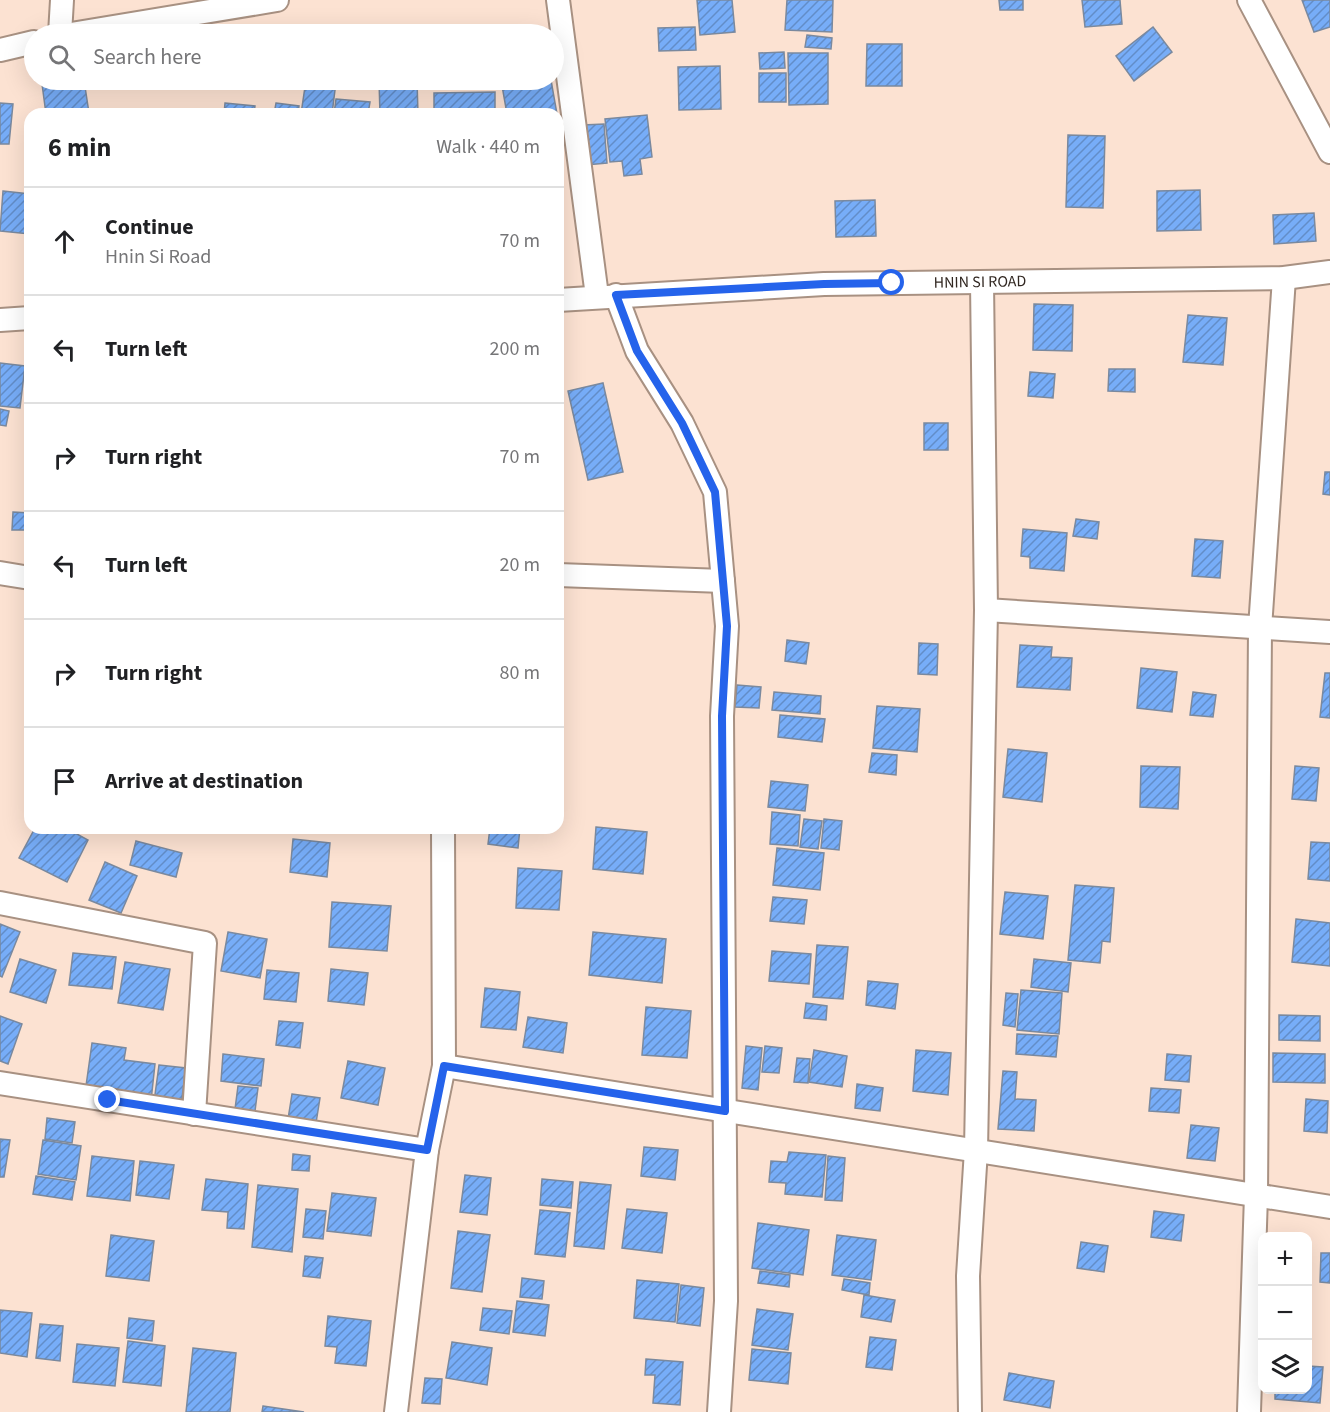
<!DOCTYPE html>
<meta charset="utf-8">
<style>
:root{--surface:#fff;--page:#f6f6f6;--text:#202124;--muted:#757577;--line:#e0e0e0}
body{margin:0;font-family:"Source Sans 3",sans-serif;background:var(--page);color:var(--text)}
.controls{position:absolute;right:18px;bottom:18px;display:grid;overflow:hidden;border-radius:12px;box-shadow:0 6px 24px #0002}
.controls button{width:54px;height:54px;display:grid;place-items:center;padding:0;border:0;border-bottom:2px solid var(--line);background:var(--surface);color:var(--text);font:30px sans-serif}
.stop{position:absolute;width:18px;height:18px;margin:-14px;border:4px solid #2563eb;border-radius:50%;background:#fff}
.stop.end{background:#2563eb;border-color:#fff;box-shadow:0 2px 6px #0008}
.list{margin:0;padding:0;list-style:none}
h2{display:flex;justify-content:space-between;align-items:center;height:78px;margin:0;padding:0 24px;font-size:26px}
h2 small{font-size:20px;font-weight:400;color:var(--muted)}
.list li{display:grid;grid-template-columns:39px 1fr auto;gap:18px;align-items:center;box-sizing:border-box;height:108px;padding:0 24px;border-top:2px solid var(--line)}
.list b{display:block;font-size:22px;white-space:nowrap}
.list p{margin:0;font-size:20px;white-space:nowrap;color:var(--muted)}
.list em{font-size:20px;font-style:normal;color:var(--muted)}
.icon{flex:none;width:33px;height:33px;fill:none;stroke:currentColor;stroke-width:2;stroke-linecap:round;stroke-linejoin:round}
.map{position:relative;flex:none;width:1330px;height:1412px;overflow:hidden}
.search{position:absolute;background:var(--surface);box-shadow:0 6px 24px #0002;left:24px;top:24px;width:540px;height:66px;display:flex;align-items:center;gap:15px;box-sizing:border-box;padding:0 21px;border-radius:33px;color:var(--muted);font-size:22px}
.panel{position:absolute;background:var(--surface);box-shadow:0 6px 24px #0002;left:24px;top:108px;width:540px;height:726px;border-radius:18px}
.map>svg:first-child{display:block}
.building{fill:url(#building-hatch);stroke:#7a899e;stroke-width:1.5}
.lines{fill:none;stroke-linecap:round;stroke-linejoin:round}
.minor-casing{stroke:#a89182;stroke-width:26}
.minor{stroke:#fff;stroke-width:22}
.route{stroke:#2563eb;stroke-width:8}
.labels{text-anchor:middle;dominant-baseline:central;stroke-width:4.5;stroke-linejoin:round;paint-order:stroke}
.street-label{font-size:16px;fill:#312721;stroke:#fff}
</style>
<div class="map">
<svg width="1330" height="1412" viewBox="0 0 1330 1412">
<defs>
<pattern id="building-hatch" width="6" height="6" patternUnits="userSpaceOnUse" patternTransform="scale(1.5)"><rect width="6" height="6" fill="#77adf8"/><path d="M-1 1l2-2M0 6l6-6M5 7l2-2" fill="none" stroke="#628dc8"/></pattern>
</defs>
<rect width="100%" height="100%" fill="#fce2d2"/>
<!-- building -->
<g class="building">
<path d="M697,0H732L735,32L700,35Z"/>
<path d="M787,0H833L832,32L785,30Z"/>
<path d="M999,0H1023V10H1000Z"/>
<path d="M1082,0H1120L1122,24L1085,27Z"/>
<path d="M1302,0H1330V27L1314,32Z"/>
<path d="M695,27L696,50L659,51L658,28Z"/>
<path d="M1153,27L1172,52L1134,81L1116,56Z"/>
<path d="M807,35L832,38L831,49L805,47Z"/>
<path d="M867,44H902V86H866Z"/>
<path d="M784,52L785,68L760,69L759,53Z"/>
<path d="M788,53H828V104L789,105Z"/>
<path d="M720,66L721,109L679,110L678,67Z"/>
<rect x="759" y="73" width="27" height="29"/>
<path d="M84,80L89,113L46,114L42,84Z"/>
<path d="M306,80L336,82L332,114H301Z"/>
<path d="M379,80H417L418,114H380Z"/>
<path d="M501,80H551L557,114H507Z"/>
<path d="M495,92V114H434V93Z"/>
<path d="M336,99L370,102L368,114H334Z"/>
<path d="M0,103L13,104L9,144H0Z"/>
<path d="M225,103L255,106L254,114H224Z"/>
<path d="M276,103L299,106L298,114H274Z"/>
<path d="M647,115L652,157L640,159L642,174L624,176L622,161L610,162L605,119Z"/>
<path d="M604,124L607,163L586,165L583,125Z"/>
<path d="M1068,135L1105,136L1103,208L1066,207Z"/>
<path d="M1200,190L1201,230L1157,231V191Z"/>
<path d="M3,191L30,194V234L0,231Z"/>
<path d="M875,200L876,236L836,237L835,201Z"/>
<path d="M1314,213L1316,241L1274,244L1273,215Z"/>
<path d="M1034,304L1073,305L1072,351L1033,350Z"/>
<path d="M1188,315L1227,318L1223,365L1183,362Z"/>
<path d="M0,363L25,366L20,408L0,406Z"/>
<path d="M1109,369H1135V392L1108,391Z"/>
<path d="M1030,372L1055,374L1053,398L1028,396Z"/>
<path d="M603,383L623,472L588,480L568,391Z"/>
<path d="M0,409L9,411L6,426L0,425Z"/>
<rect x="924" y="423" width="24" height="27"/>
<path d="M1325,472H1330V495L1323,494Z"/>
<path d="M13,512L30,513V530H12Z"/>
<path d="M1076,519L1099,522L1097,539L1073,536Z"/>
<path d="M1023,529L1067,533L1064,571L1030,568V557L1021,556Z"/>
<path d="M1195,539L1223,541L1220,578L1192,576Z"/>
<path d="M787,640L809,643L806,664L785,661Z"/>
<path d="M919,643L938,644L937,675L918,674Z"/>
<path d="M1020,645L1052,647L1051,657L1072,658L1070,690L1017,687Z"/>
<path d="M1141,668L1177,672L1172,712L1137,708Z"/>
<path d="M1325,673H1330V718L1320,717Z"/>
<path d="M737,685L761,687L759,708L735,707Z"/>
<path d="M774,692L821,696L820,714L772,710Z"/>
<path d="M1193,692L1216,695L1213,717L1190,715Z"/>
<path d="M877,706L920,709L917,752L873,748Z"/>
<path d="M780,715L825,719L822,742L778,737Z"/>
<path d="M1008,749L1047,753L1042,802L1003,797Z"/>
<path d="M872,753L897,755L896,775L869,772Z"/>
<path d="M1141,766L1180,767L1178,809L1140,807Z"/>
<path d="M1295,766L1319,768L1316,801L1292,799Z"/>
<path d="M771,781L808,785L805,811L768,807Z"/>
<path d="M772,812L800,815L798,846L770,844Z"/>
<path d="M804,819L822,821L818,849L800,847Z"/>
<path d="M824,819L842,821L839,850L821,848Z"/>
<path d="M596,827L647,832L643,874L593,869Z"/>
<path d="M35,828H66L88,840L67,882L19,858Z"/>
<path d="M490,828H520L518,848L488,844Z"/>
<path d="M293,839L330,843L327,877L290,872Z"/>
<path d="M136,841L182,853L176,877L130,865Z"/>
<path d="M1311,842L1330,843V881L1308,879Z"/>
<path d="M777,848L824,853L820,890L773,885Z"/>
<path d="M105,862L137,876L121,913L89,900Z"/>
<path d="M518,868L562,871L559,910L516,908Z"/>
<path d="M1075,885L1114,888L1110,942L1102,941L1100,963L1068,960Z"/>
<path d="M1005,892L1048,896L1043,939L1000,934Z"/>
<path d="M773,897L807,900L804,924L770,921Z"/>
<path d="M332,902L391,906L387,951L329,947Z"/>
<path d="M1296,919L1330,923V966L1292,962Z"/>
<path d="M0,924L20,932L2,977L0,976Z"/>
<path d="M228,932L267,939L260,978L221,971Z"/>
<path d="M593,932L666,939L662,983L589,975Z"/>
<path d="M817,945L848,947L843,999L813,997Z"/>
<path d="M772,951L811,954L809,984L769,981Z"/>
<path d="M73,953L116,957L112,989L69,985Z"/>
<path d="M20,959L56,970L46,1003L10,992Z"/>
<path d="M1034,959L1071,963L1068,992L1031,987Z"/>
<path d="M125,962L170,969L163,1010L118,1003Z"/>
<path d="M331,969L368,973L364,1005L328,1001Z"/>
<path d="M267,970L299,973L296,1002L264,999Z"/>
<path d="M868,981L898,984L895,1009L866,1005Z"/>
<path d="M485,988L520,992L516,1030L481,1027Z"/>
<path d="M1021,990L1062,993L1059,1034L1017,1030Z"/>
<path d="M1006,993L1018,994L1015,1027L1003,1025Z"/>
<path d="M806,1003L827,1006L826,1020L804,1018Z"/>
<path d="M646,1007L691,1011L687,1058L642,1055Z"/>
<path d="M1279,1015L1320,1016V1041L1279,1040Z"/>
<path d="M0,1016L22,1024L8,1064L0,1061Z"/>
<path d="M528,1017L567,1023L563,1053L523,1047Z"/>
<path d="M279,1021L303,1023L300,1048L276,1045Z"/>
<path d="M1017,1034L1058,1036L1056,1057L1016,1054Z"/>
<path d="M92,1043L126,1048L124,1060L155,1064L151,1101L85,1093Z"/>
<path d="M746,1046L762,1048L758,1090L742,1088Z"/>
<path d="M765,1046L782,1048L779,1073L762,1072Z"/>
<path d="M814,1050L847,1056L842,1087L809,1082Z"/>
<path d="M916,1050L951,1053L948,1095L913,1091Z"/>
<path d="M1273,1053L1325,1054V1083L1273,1082Z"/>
<path d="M223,1054L264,1059L261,1086L221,1081Z"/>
<path d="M1167,1054L1191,1056L1189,1082L1165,1080Z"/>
<path d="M797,1058L810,1059L808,1083L794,1082Z"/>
<path d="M348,1061L385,1068L378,1105L341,1098Z"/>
<path d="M159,1065L186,1068L181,1105L154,1102Z"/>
<path d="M1003,1071L1017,1072L1015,1099L1036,1100L1034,1131L998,1129Z"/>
<path d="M857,1084L883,1088L880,1111L855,1108Z"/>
<path d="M238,1086L258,1088L255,1111L235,1109Z"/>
<path d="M1151,1088L1181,1090L1179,1113L1149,1111Z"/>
<path d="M292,1094L320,1098L316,1123L288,1119Z"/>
<path d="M1306,1099L1328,1101L1327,1133L1304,1131Z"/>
<path d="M47,1118L75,1122L72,1143L45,1139Z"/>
<path d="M1191,1125L1219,1128L1215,1161L1187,1158Z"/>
<path d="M0,1139L10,1140L4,1177H0Z"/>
<path d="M43,1140L81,1146L76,1180L38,1174Z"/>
<path d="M644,1147L678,1150L675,1180L641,1176Z"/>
<path d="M789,1152L826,1155L822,1197L785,1194L786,1183L769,1182L771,1161L787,1162Z"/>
<path d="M293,1154L310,1156L309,1171L292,1170Z"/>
<path d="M92,1156L134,1161L130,1201L87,1196Z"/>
<path d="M828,1156L845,1158L842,1201L825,1200Z"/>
<path d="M140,1161L174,1165L169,1199L136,1195Z"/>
<path d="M465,1175L491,1178L487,1215L460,1212Z"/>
<path d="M36,1176L75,1182L72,1200L33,1194Z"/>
<path d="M206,1179L248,1184L244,1229L227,1228L228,1212L202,1210Z"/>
<path d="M542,1179L573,1182L571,1208L540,1205Z"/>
<path d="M580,1182L611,1185L604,1249L574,1246Z"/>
<path d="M258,1185L298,1189L292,1252L252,1247Z"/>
<path d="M332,1193L376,1198L371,1236L327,1231Z"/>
<path d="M306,1209L326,1211L323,1239L303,1237Z"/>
<path d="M627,1209L667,1213L662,1253L622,1248Z"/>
<path d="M540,1210L570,1213L565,1257L535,1254Z"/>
<path d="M1154,1211L1184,1215L1181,1241L1151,1237Z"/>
<path d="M758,1223L809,1230L803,1275L752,1268Z"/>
<path d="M458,1231L490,1235L482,1292L451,1288Z"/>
<path d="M111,1235L154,1241L149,1281L106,1276Z"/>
<path d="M837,1235L876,1240L871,1280L832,1275Z"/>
<path d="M1081,1242L1108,1246L1104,1272L1077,1268Z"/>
<path d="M1321,1253H1330V1283L1320,1282Z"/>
<path d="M305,1256L323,1258L320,1278L303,1276Z"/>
<path d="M760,1271L790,1275L789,1287L758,1283Z"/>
<path d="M522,1278L544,1281L542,1299L520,1297Z"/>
<path d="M844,1279L870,1283L869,1295L842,1290Z"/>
<path d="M637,1280L679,1284L675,1322L634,1318Z"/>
<path d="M681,1285L704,1288L700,1326L677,1323Z"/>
<path d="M864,1295L895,1300L891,1322L861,1317Z"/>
<path d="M517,1301L549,1305L545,1336L513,1332Z"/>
<path d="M483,1308L512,1311L509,1334L480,1330Z"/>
<path d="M757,1309L793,1314L788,1350L752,1345Z"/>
<path d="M0,1310L32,1313L27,1357L0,1353Z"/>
<path d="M328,1316L371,1321L366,1366L335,1363L337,1347L325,1346Z"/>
<path d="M129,1318L154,1321L152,1341L127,1338Z"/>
<path d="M40,1324L63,1326L60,1361L36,1358Z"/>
<path d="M870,1337L896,1340L892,1370L866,1367Z"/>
<path d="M128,1341L165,1346L161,1386L123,1382Z"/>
<path d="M452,1342L492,1348L487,1385L446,1378Z"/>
<path d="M77,1344L119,1348L115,1386L73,1382Z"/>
<path d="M193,1348L236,1353L230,1412H186Z"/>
<path d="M752,1349L791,1353L788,1384L749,1380Z"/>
<path d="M646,1359L683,1362L680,1405L653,1403L655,1375H645Z"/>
<path d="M1308,1366L1323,1367L1320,1403L1275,1399V1390H1308Z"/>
<path d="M1009,1373L1054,1381L1050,1408L1004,1400Z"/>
<path d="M425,1378L442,1379L440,1404L422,1403Z"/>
<path d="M263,1406L304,1412H262Z"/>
</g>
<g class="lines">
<defs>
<g id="minor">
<path d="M558,0L597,296"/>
<path d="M1249,0L1330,152"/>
<path d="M60,34L62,0"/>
<path d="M71,34L277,0"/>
<path d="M0,50L34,42"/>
<path d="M616,295L637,351L682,423L715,492L727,626L722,716L726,1301L719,1412"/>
<path d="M558,300L824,284L1284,278L1330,272"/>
<path d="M0,320L30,318"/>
<path d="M0,573L30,578"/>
<path d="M558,575L723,581"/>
<path d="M986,610L1330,632"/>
<path d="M0,903L205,943L194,1114"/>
<path d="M444,1066L1330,1207"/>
<path d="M0,1083L427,1150"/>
<path d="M396,1412L427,1150L444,1066L443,828"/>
<path d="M970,1412L968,1276L976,1150L986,610L982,282"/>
<path d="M1249,1412L1256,1195L1260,628L1284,278"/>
</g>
</defs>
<!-- minor casing -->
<use href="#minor" class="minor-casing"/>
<!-- minor -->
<use href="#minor" class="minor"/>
</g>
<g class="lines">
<!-- route -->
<path class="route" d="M108,1100L427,1150L444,1066L725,1111L722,716L727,626L715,492L682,423L637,351L616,295L824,284L892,283"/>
</g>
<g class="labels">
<!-- street labels -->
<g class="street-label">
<text transform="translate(980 282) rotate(-1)">HNIN SI ROAD</text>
</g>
</g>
</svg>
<div class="controls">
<button>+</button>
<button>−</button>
<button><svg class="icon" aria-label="layers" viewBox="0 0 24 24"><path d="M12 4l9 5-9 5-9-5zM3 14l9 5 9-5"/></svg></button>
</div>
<div class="stop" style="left:892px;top:283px"></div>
<div class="stop end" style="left:108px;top:1100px"></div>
<div class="search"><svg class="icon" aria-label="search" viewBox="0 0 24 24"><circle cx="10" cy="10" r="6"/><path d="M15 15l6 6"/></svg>Search here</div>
<section class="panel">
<h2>6 min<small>Walk · 440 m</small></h2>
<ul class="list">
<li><svg class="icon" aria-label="ahead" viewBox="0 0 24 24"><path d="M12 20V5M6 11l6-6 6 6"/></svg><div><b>Continue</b><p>Hnin Si Road</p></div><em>70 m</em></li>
<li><svg class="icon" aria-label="left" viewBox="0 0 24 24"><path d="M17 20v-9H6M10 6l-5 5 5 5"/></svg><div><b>Turn left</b></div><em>200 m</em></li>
<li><svg class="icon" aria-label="right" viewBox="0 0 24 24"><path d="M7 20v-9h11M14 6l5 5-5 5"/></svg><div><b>Turn right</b></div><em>70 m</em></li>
<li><svg class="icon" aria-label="left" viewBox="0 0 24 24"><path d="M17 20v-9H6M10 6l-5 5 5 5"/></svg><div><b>Turn left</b></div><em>20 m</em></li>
<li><svg class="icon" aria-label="right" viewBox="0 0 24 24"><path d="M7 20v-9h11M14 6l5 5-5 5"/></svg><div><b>Turn right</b></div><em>80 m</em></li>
<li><svg class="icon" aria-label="arrive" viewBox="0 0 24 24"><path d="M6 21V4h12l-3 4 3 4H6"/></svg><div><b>Arrive at destination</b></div></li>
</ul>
</section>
</div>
